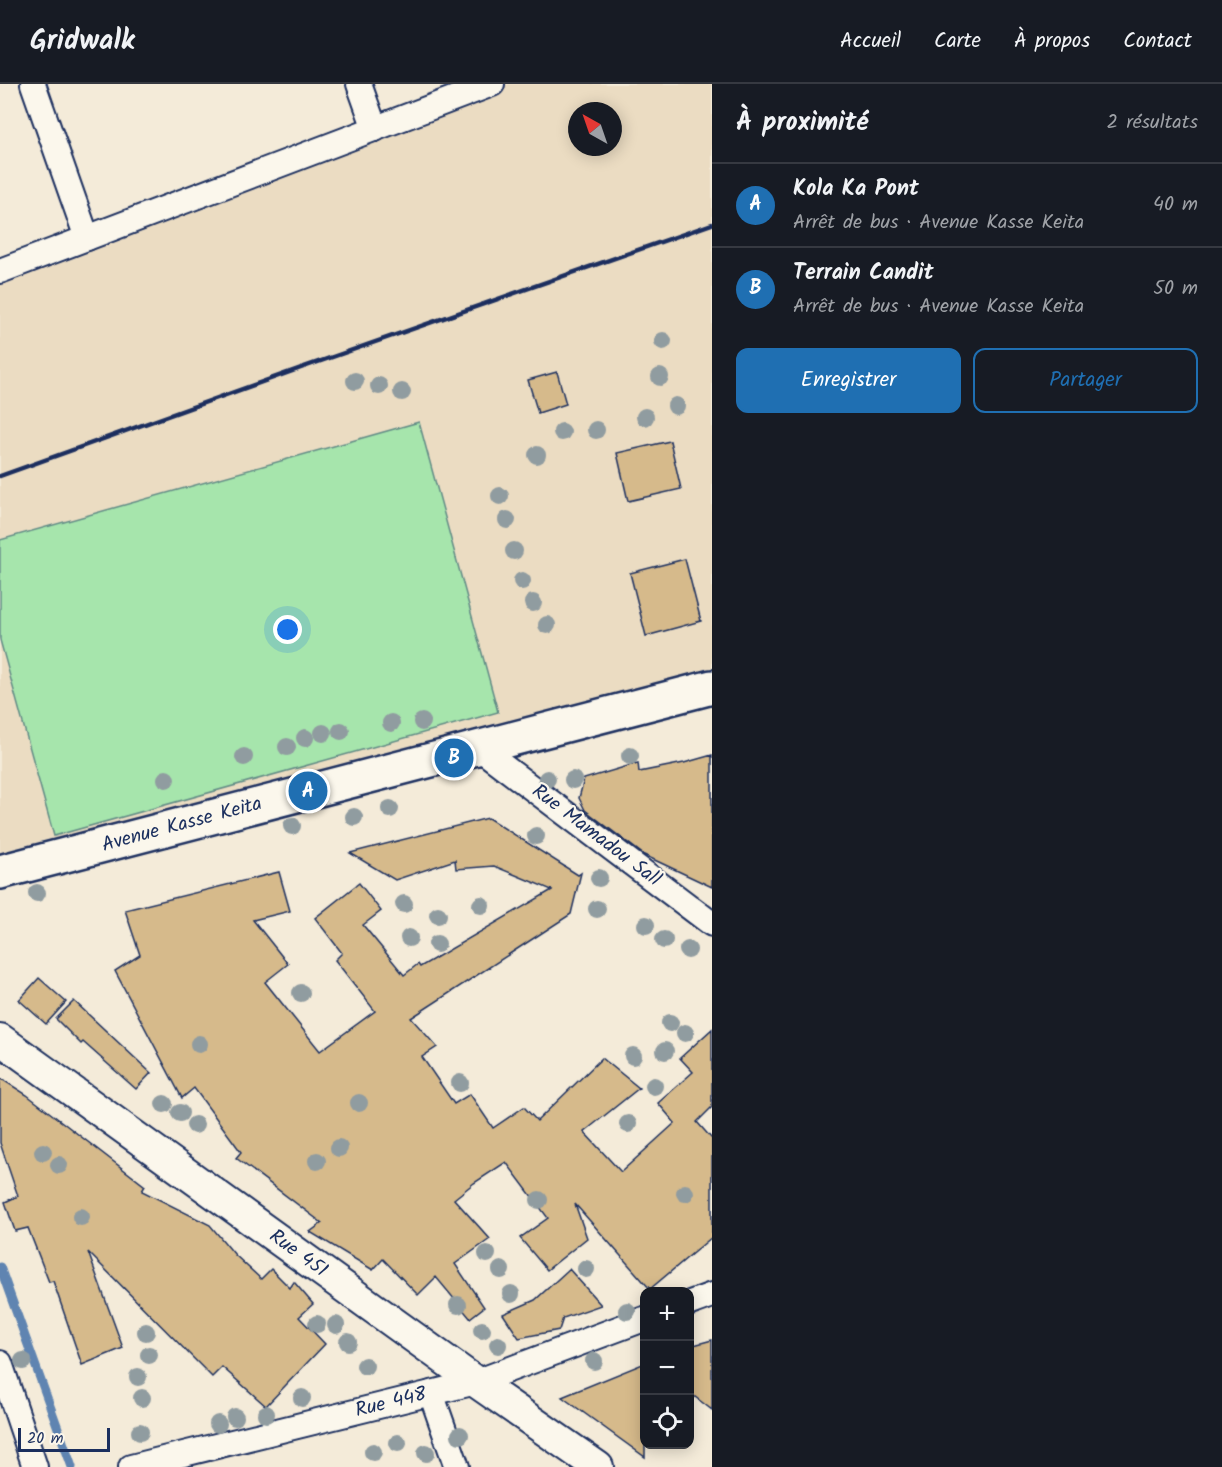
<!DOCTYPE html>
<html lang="fr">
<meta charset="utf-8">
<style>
:root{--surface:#171b24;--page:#242831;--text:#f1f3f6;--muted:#9ea1a6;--line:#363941;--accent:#1f6fb2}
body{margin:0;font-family:Kalam,sans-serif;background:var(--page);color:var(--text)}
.controls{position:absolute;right:18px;bottom:18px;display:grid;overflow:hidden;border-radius:12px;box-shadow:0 3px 15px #0003}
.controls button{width:54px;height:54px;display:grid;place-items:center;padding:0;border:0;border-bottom:2px solid var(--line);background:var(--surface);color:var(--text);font:30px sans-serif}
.compass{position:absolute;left:568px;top:18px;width:54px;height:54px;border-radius:50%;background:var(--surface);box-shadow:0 3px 15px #0003;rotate:320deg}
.scale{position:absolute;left:18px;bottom:15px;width:92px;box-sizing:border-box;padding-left:6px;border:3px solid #1b2f5e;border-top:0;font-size:16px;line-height:21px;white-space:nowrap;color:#1b2f5e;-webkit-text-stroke:4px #fbf7ec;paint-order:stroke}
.you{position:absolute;left:288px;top:546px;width:21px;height:21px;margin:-15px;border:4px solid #fff;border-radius:50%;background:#1a73e8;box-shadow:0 0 0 9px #1a73e833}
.badge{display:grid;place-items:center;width:39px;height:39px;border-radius:50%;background:var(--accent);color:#fff;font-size:20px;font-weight:700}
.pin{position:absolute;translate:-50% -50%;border:3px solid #fff;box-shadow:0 2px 6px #0006}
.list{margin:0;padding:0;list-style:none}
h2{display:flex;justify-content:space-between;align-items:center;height:78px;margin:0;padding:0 24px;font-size:26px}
h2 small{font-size:20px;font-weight:400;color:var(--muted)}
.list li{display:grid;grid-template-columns:39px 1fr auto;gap:18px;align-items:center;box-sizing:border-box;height:84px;padding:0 24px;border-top:2px solid var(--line)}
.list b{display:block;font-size:22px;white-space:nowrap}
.list p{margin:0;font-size:20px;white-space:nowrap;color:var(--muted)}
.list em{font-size:20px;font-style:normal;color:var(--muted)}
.actions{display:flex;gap:12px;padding:18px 24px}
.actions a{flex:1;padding:14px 0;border:2px solid var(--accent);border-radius:12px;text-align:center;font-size:21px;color:var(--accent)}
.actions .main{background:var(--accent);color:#fff}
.icon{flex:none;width:33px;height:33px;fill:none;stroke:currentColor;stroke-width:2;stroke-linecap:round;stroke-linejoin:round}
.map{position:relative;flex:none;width:712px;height:1383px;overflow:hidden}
header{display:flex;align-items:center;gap:36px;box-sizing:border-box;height:84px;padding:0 30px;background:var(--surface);border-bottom:2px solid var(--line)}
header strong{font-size:28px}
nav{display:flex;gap:33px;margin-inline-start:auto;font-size:21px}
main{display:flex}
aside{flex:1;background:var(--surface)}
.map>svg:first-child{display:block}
.built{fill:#ebdcc2;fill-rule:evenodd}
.green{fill:#a6e5ac;stroke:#608a85;stroke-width:1.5}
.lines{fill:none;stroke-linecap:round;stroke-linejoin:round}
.stream{stroke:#5f84b1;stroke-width:9}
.building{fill:#d6ba8b;stroke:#1b2f5e;stroke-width:1.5}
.minor-casing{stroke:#1b2f5e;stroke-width:28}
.tertiary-casing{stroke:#1b2f5e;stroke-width:34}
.secondary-casing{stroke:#1b2f5e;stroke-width:38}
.minor{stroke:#fbf7ec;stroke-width:24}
.tertiary{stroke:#fbf7ec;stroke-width:30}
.secondary{stroke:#fbf7ec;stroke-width:33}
.rail{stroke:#1b2f5e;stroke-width:4.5}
.tree{fill:#909ca0}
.labels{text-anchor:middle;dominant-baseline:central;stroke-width:4.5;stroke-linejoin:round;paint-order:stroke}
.street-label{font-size:20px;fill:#1b2f5e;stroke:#fbf7ec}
</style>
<header>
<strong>Gridwalk</strong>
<nav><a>Accueil</a><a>Carte</a><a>À propos</a><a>Contact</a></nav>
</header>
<main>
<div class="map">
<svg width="712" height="1383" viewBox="0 0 712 1383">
<rect width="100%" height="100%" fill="#f4ebd9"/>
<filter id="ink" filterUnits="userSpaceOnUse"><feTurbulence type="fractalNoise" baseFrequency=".0167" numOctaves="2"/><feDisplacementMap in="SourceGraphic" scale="12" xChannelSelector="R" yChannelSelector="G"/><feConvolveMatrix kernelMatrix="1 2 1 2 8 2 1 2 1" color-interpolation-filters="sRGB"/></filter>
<g filter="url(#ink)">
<!-- built -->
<path class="built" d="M499,0H712V598L0,784V195ZM577,27H613V63H577Z"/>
<!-- green -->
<path class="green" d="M419,338L498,628L54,752L0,556V456Z"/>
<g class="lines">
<!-- stream -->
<path class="stream" d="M0,1183L72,1383"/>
</g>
<!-- building -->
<g class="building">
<path d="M557,288L566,320L538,329L528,296Z"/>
<path d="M670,357L681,405L628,417L617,369Z"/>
<path d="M685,475L701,537L646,552L630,489Z"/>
<path d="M712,671V803L644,771L585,726L579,714L584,695L638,679L639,688L684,679Z"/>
<path d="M488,734L578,791L581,789L571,830L411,934L437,963L422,973L454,1020L470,1010L493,1044L524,1023L537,1037L602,974L639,1004L584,1048L621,1088L675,1039L658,1019L693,988L680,974L712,945V1023L697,1038L712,1055V1153L650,1205L575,1120L587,1154L547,1186L520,1154L548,1134L506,1078L474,1099L454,1115L490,1155L455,1180L484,1223L470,1234L436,1193L418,1211L383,1175L373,1186L310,1148L322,1139L236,1074L241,1068L194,1004L182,1014L115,887L140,871L125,826L279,788L290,827L253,836L288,880L265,898L320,967L375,927L335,876L342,869L315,834L359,799L381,827L363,841L404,891L418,880L420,883L552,806L494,782L456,785L455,776L395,796L350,769Z"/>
<path d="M39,894L66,918L46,940L19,916Z"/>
<path d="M74,917L151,989L136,1005L83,958L81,960L56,935Z"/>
<path d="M0,994L27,1011L145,1102L142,1107L210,1141L235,1171L261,1195L271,1185L290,1204L294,1198L313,1220L299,1233L325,1260L266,1322L222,1283L212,1293L88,1168L123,1264L82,1281L53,1197L49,1198L28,1144L15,1147L5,1118L18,1112L0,1059Z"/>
<path d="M569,1185L601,1221L563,1234L559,1246L519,1254L503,1230L535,1216Z"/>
<path d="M712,1256V1326L690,1309V1262Z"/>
<path d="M645,1279V1373L562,1313Z"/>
</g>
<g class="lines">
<defs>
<g id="minor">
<path d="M33,0L87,154"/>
<path d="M359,0L375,45"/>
<path d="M0,187L492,0"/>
<path d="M479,664L712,840"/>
<path d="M690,1219L712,1211"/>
<path d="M0,1279L35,1383"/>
<path d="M431,1309L457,1383"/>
<path d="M131,1383L476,1298L644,1235"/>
</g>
<path id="tertiary" d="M0,955L476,1298L598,1383"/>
<path id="secondary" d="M0,788L712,603"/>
</defs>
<!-- minor casing -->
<use href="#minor" class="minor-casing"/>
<!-- tertiary casing -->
<use href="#tertiary" class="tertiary-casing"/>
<!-- secondary casing -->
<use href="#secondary" class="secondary-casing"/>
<!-- minor -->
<use href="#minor" class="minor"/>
<!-- tertiary -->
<use href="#tertiary" class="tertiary"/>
<!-- secondary -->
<use href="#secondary" class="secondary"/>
<!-- rail -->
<path class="rail" d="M0,392L301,284L712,140"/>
</g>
<!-- trees -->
<g class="tree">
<circle cx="663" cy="257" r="9"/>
<circle cx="660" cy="293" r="9"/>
<circle cx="355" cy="297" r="9"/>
<circle cx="379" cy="302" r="9"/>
<circle cx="402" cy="308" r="9"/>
<circle cx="676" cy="322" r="9"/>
<circle cx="645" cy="333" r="9"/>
<circle cx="596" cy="346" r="9"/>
<circle cx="562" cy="348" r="9"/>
<circle cx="537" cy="371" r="9"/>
<circle cx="500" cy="412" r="9"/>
<circle cx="507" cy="436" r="9"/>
<circle cx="514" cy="467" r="9"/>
<circle cx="522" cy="497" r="9"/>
<circle cx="533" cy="519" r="9"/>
<circle cx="547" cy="541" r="9"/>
<circle cx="422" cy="638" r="9"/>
<circle cx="391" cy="639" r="9"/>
<circle cx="341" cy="647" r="9"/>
<circle cx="323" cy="649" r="9"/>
<circle cx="305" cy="654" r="9"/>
<circle cx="287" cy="663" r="9"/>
<circle cx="630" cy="672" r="9"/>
<circle cx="244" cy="673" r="9"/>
<circle cx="166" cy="695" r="9"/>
<circle cx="547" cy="695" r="9"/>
<circle cx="573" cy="696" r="9"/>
<circle cx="390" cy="725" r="9"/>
<circle cx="354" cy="733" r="9"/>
<circle cx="292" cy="742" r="9"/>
<circle cx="536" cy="752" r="9"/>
<circle cx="599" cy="794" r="9"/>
<circle cx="37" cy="809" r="9"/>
<circle cx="404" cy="820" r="9"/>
<circle cx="481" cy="821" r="9"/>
<circle cx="597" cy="825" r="9"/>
<circle cx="438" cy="831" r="9"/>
<circle cx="646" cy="841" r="9"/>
<circle cx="409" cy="854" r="9"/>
<circle cx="664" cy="856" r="9"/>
<circle cx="437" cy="860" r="9"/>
<circle cx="688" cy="866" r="9"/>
<circle cx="301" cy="909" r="9"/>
<circle cx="670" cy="939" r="9"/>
<circle cx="685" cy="949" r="9"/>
<circle cx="199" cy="960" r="9"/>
<circle cx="665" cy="967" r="9"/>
<circle cx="633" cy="972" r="9"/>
<circle cx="460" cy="999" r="9"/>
<circle cx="654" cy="1002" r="9"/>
<circle cx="359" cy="1019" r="9"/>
<circle cx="164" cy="1020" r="9"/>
<circle cx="180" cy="1029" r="9"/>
<circle cx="628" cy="1040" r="9"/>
<circle cx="195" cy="1041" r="9"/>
<circle cx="339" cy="1064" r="9"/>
<circle cx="43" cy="1068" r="9"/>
<circle cx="317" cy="1077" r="9"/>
<circle cx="59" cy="1081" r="9"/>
<circle cx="685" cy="1109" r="9"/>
<circle cx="539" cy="1116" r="9"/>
<circle cx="81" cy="1133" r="9"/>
<circle cx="487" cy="1170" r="9"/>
<circle cx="586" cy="1185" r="9"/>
<circle cx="501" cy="1186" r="9"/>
<circle cx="511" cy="1210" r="9"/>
<circle cx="458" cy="1221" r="9"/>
<circle cx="627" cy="1227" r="9"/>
<circle cx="317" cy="1240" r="9"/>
<circle cx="336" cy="1241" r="9"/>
<circle cx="482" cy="1246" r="9"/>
<circle cx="146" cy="1248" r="9"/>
<circle cx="348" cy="1258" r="9"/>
<circle cx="498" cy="1261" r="9"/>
<circle cx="149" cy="1271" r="9"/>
<circle cx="23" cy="1277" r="9"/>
<circle cx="594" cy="1277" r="9"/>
<circle cx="365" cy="1282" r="9"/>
<circle cx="138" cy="1293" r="9"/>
<circle cx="142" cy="1314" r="9"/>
<circle cx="302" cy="1314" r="9"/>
<circle cx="266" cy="1330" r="9"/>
<circle cx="235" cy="1333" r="9"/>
<circle cx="218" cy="1340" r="9"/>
<circle cx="140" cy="1348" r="9"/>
<circle cx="460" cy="1351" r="9"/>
<circle cx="398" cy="1359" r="9"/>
<circle cx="373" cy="1368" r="9"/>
<circle cx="426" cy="1369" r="9"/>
</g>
</g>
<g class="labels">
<!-- street labels -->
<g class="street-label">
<text transform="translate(182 741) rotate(-15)">Avenue Kasse Keita</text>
<text transform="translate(596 752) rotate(37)">Rue Mamadou Sall</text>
<text transform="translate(298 1170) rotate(36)">Rue 451</text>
<text transform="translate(391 1319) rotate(-14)">Rue 448</text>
</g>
</g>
</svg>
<div class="controls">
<button>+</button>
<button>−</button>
<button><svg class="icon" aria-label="locate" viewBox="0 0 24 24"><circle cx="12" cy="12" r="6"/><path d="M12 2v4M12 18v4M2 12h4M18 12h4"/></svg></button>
</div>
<svg class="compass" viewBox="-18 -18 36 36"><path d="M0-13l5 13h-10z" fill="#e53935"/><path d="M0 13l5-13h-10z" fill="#9ea1a6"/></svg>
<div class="scale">20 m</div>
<div class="you"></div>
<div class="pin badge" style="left:308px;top:707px">A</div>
<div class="pin badge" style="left:454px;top:674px">B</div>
</div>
<aside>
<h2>À proximité<small>2 résultats</small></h2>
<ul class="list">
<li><span class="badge">A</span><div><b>Kola Ka Pont</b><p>Arrêt de bus · Avenue Kasse Keita</p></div><em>40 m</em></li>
<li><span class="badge">B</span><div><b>Terrain Candit</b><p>Arrêt de bus · Avenue Kasse Keita</p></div><em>50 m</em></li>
</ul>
<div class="actions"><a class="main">Enregistrer</a><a>Partager</a></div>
</aside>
</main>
